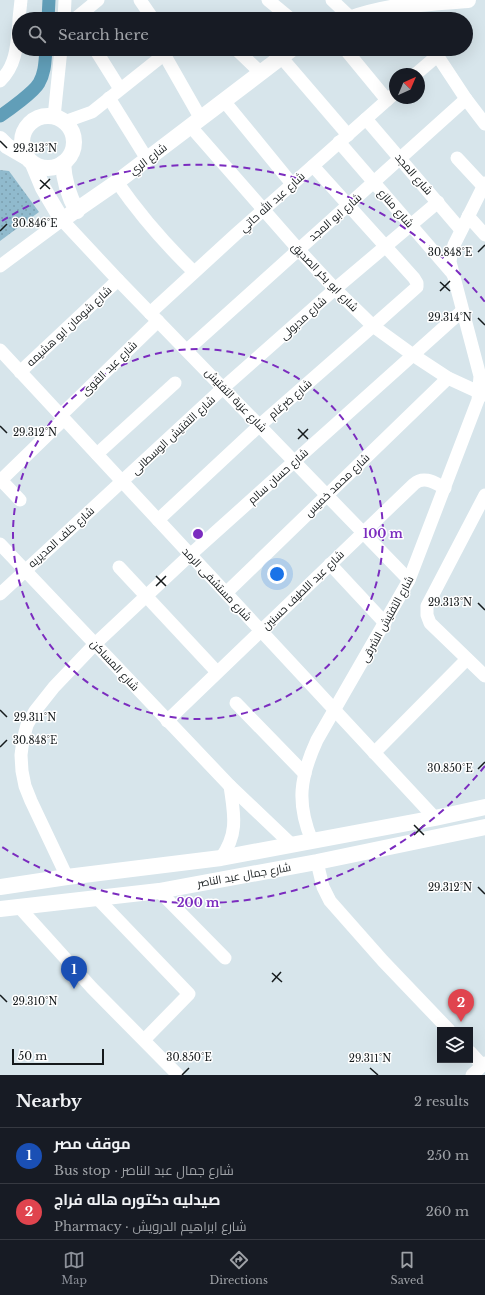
<!DOCTYPE html>
<meta charset="utf-8">
<style>
:root{--surface:#171b24;--page:#20242c;--text:#f1f3f6;--muted:#9ea1a6;--line:#363941;--accent:#8c9099}
body{margin:0;font-family:"Libre Baskerville",Cairo,serif;background:var(--page);color:var(--text)}
.controls{position:absolute;right:12px;bottom:12px;display:grid;overflow:hidden;border-radius:0px;box-shadow:0 4px 16px #0002}
.controls button{width:36px;height:36px;display:grid;place-items:center;padding:0;border:0;border-bottom:1px solid var(--line);background:var(--surface);color:var(--text);font:20px sans-serif}
.compass{position:absolute;left:389px;top:68px;width:36px;height:36px;border-radius:50%;background:var(--surface);box-shadow:0 4px 16px #0002;rotate:44deg}
.scale{position:absolute;left:12px;bottom:10px;width:92px;box-sizing:border-box;padding-left:4px;border:2px solid #151a1c;border-top:0;font-size:11px;line-height:14px;white-space:nowrap;color:#151a1c;-webkit-text-stroke:3px #fff;paint-order:stroke}
.you{position:absolute;left:277px;top:574px;width:14px;height:14px;margin:-10px;border:3px solid #fff;border-radius:50%;background:#1a73e8;box-shadow:0 0 0 6px #1a73e833}
.badge{display:grid;place-items:center;width:26px;height:26px;border-radius:50%;background:var(--accent);color:#fff;font-size:13px;font-weight:700}
.pin{position:absolute;translate:-50% -33px;filter:drop-shadow(0 1px 2px #0008)}
.pin::after{content:'';position:absolute;top:21px;width:14px;height:12px;background:inherit;clip-path:polygon(0 0,100% 0,50% 100%)}
.list{margin:0;padding:0;list-style:none}
h2{display:flex;justify-content:space-between;align-items:center;height:52px;margin:0;padding:0 16px;font-size:17px}
h2 small{font-size:13px;font-weight:400;color:var(--muted)}
.list li{display:grid;grid-template-columns:26px 1fr auto;gap:12px;align-items:center;box-sizing:border-box;height:56px;padding:0 16px;border-top:1px solid var(--line)}
.list b{display:block;font-size:15px;white-space:nowrap}
.list p{margin:0;font-size:13px;white-space:nowrap;color:var(--muted)}
.list em{font-size:13px;font-style:normal;color:var(--muted)}
.icon{flex:none;width:22px;height:22px;fill:none;stroke:currentColor;stroke-width:2;stroke-linecap:round;stroke-linejoin:round}
.map{position:relative;flex:none;width:485px;height:1075px;overflow:hidden}
.search{position:absolute;background:var(--surface);box-shadow:0 4px 16px #0002;left:12px;right:12px;top:12px;height:44px;display:flex;align-items:center;gap:10px;box-sizing:border-box;padding:0 14px;border-radius:22px;color:var(--muted);font-size:15px}
.sheet{height:164px;background:var(--surface)}
nav{display:flex;justify-content:space-around;align-items:center;box-sizing:border-box;height:56px;border-top:1px solid var(--line);background:var(--surface);font-size:11px;color:var(--muted)}
nav a{display:grid;justify-items:center;gap:2px}
nav .on{color:var(--accent)}
.map>svg:first-child{display:block}
.grass{fill:url(#grass-dots)}
.lines{fill:none;stroke-linecap:round;stroke-linejoin:round}
.canal{stroke:#619eb8;stroke-width:13}
.minor{stroke:#fff;stroke-width:13}
.major{stroke:#fff;stroke-width:16}
.ticks{fill:none;stroke:#151a1c;stroke-width:1.5}
.ring{fill:none;stroke:#7b2cbf;stroke-width:2;stroke-dasharray:7 5}
.labels{text-anchor:middle;dominant-baseline:central;stroke-width:3;stroke-linejoin:round;paint-order:stroke}
.street-label{font-size:11px;fill:#151a1c;stroke:#fff}
.ticks-label{font-size:10px;text-anchor:middle;fill:#151a1c;stroke:#fff;stroke-width:3;stroke-linejoin:round;paint-order:stroke}
.centre{fill:#7b2cbf;stroke:#fff;stroke-width:2}
.ring-label{font-size:12px;text-anchor:middle;font-weight:bold;fill:#7b2cbf;stroke:#fff;stroke-width:3;stroke-linejoin:round;paint-order:stroke}
</style>
<div class="map">
<svg width="485" height="1075" viewBox="0 0 485 1075">
<defs>
<pattern id="grass-dots" width="8" height="8" patternUnits="userSpaceOnUse"><rect width="8" height="8" fill="#90bacd"/><path d="M2 2h.1M6 6h.1" fill="none" stroke="#7b9faf" stroke-width="1.8" stroke-linecap="round"/></pattern>
</defs>
<rect width="100%" height="100%" fill="#d7e5eb"/>
<!-- grass -->
<path class="grass" d="M0,170L9,171L39,212L0,241Z"/>
<g class="lines">
<!-- canal -->
<g class="canal">
<path d="M48,19L49,0"/>
<path d="M0,116C9,110 34,92 39,83C45,73 45,61 46,49"/>
</g>
<!-- minor -->
<g class="minor">
<path d="M140,0L153,19"/>
<path d="M268,0L291,19"/>
<path d="M332,0L351,18"/>
<path d="M399,0L405,6L413,19"/>
<path d="M19,19L21,0"/>
<path d="M64,19L65,0"/>
<path d="M71,19L76,18L98,0"/>
<path d="M95,49L120,89"/>
<path d="M236,49L261,73"/>
<path d="M345,49L387,100"/>
<path d="M433,49L466,99L485,124"/>
<path d="M164,54L201,119"/>
<path d="M281,57L348,135"/>
<path d="M416,74L437,56"/>
<path d="M0,81C17,65 17,43 19,21"/>
<path d="M109,98L147,159"/>
<path d="M224,101L292,184"/>
<path d="M54,117L61,49"/>
<path d="M366,119L461,230"/>
<path d="M64,122L92,112L171,49"/>
<path d="M191,127L298,249L335,289L373,326L413,355L448,378L485,395"/>
<path d="M339,142L453,274"/>
<path d="M457,158L483,186"/>
<path d="M117,182C140,215 165,244 194,272"/>
<path d="M468,216L485,235"/>
<path d="M0,266L62,220L118,280L409,580"/>
<path d="M150,313L235,235L395,93"/>
<path d="M0,350L435,818"/>
<path d="M187,350L466,99"/>
<path d="M20,372L118,280"/>
<path d="M61,415L158,321"/>
<path d="M97,454L175,383"/>
<path d="M0,479L20,500"/>
<path d="M1,480L64,419"/>
<path d="M485,495L427,606V615L430,623L485,676"/>
<path d="M158,520L260,425L373,326L417,287V283L414,278L313,166"/>
<path d="M0,544L230,786L292,845"/>
<path d="M330,564L385,623"/>
<path d="M119,567L217,672"/>
<path d="M226,593L448,378"/>
<path d="M0,594L223,388L335,289L438,202"/>
<path d="M236,703L305,774"/>
<path d="M167,721L414,484C424,475 435,483 445,488"/>
<path d="M374,753L467,659"/>
<path d="M312,841C296,803 300,777 317,740L409,580L478,400L480,376L450,262L451,254L454,245L485,183"/>
<path d="M221,858C239,833 234,814 230,786"/>
<path d="M317,862L323,887L330,901L383,961L449,1030"/>
<path d="M67,877L31,801L25,786L22,771L21,755L23,740L27,725L35,711L54,687L95,644L190,555L462,311"/>
<path d="M159,891L225,958"/>
<path d="M96,897L189,994L144,1040"/>
<path d="M19,907L92,988L178,1075"/>
<path d="M470,1052L482,1065"/>
<path d="M472,1075L485,1063"/>
</g>
<!-- major -->
<g class="major">
<path d="M349,19C387,5 428,3 468,0"/>
<circle cx="48" cy="142" r="26"/>
<path d="M0,139L7,146L26,157"/>
<path d="M63,163C64,181 68,195 77,211"/>
<path d="M33,164L43,188L62,220L117,182L292,49"/>
<path d="M0,887L67,877L221,858L435,818L485,807"/>
<path d="M0,909L159,891L317,862L485,827"/>
</g>
</g>
<!-- ticks -->
<path class="ticks" d="M0,141L7,148M40,180L50,189M40,189L50,179M0,231L7,224M478,252L485,245M440,282L450,291M440,291L450,281M478,318L485,325M0,426L7,433M298,429L308,439M298,439L308,429M156,576L166,586M156,586L166,576M478,603L485,610M0,710L7,717M0,747L7,740M478,769L485,762M414,825L424,835M414,835L424,825M478,887L485,894M272,973L282,982M272,982L281,972M0,995L7,1002M370,1068L378,1075M182,1075L189,1068"/>
<!-- distance rings -->
<g class="ring">
<circle cx="198" cy="534" r="185"/>
<path d="M485 766A369 369 0 0 1 2 847M2 221A369 369 0 0 1 485 302"/>
</g>
<g class="labels">
<!-- street labels -->
<g class="street-label">
<text transform="translate(148 159) rotate(-37)">شارع الري</text>
<text transform="translate(414 174) rotate(49)">شارع المجد</text>
<text transform="translate(272 202) rotate(-42)">شارع عبد الله حاتي</text>
<text transform="translate(396 208) rotate(49)">شارع منازع</text>
<text transform="translate(335 217) rotate(-41)">شارع ابو المجد</text>
<text transform="translate(325 277) rotate(46)">شارع ابو بكر الصديق</text>
<text transform="translate(303 318) rotate(-42)">شارع مدبولى</text>
<text transform="translate(69 326) rotate(-43)">شارع شومان ابو هشيمه</text>
<text transform="translate(109 368) rotate(-44)">شارع عبد القوى</text>
<text transform="translate(290 399) rotate(-41)">شارع ضرغام</text>
<text transform="translate(236 400) rotate(46)">شارع عزبة التفتيش</text>
<text transform="translate(173 435) rotate(-43)">شارع التفتيش الوسطانى</text>
<text transform="translate(278 476) rotate(-42)">شارع حسان سالم</text>
<text transform="translate(337 485) rotate(-44)">شارع محمد خميس</text>
<text transform="translate(61 537) rotate(-42)">شارع خلف المديريه</text>
<text transform="translate(217 584) rotate(47)">شارع مستشفى الرمد</text>
<text transform="translate(303 590) rotate(-44)">شارع عبد اللطيف حسنين</text>
<text transform="translate(387 619) rotate(-61)">شارع التفتيش الشرقى</text>
<text transform="translate(115 665) rotate(47)">شارع المساكن</text>
<text transform="translate(244 875) rotate(-10)">شارع جمال عبد الناصر</text>
</g>
</g>
<g class="ticks-label">
<text x="35" y="152">29.313°N</text>
<text x="35" y="227">30.846°E</text>
<text x="450" y="256">30.848°E</text>
<text x="450" y="321">29.314°N</text>
<text x="35" y="436">29.312°N</text>
<text x="450" y="606">29.313°N</text>
<text x="35" y="721">29.311°N</text>
<text x="35" y="744">30.848°E</text>
<text x="450" y="772">30.850°E</text>
<text x="450" y="891">29.312°N</text>
<text x="35" y="1005">29.310°N</text>
<text x="189" y="1061">30.850°E</text>
<text x="370" y="1062">29.311°N</text>
</g>
<circle cx="198" cy="534" r="6" class="centre"/>
<g class="ring-label">
<text x="383" y="538">100 m</text>
<text x="198" y="907">200 m</text>
</g>
</svg>
<div class="controls">
<button><svg class="icon" aria-label="layers" viewBox="0 0 24 24"><path d="M12 4l9 5-9 5-9-5zM3 14l9 5 9-5"/></svg></button>
</div>
<svg class="compass" viewBox="-18 -18 36 36"><path d="M0-13l5 13h-10z" fill="#e53935"/><path d="M0 13l5-13h-10z" fill="#9ea1a6"/></svg>
<div class="scale">50 m</div>
<div class="you"></div>
<div class="pin badge" style="left:74px;top:989px;background:#1a4fb4">1</div>
<div class="pin badge" style="left:461px;top:1022px;background:#e0444e">2</div>
<div class="search"><svg class="icon" aria-label="search" viewBox="0 0 24 24"><circle cx="10" cy="10" r="6"/><path d="M15 15l6 6"/></svg>Search here</div>
</div>
<section class="sheet">
<h2>Nearby<small>2 results</small></h2>
<ul class="list">
<li><span class="badge" style="background:#1a4fb4">1</span><div><b>موقف مصر</b><p>Bus stop · شارع جمال عبد الناصر</p></div><em>250 m</em></li>
<li><span class="badge" style="background:#e0444e">2</span><div><b>صيدليه دكتوره هاله فراج</b><p>Pharmacy · شارع ابراهيم الدرويش</p></div><em>260 m</em></li>
</ul>
</section>
<nav>
<a class="on"><svg class="icon" aria-label="map" viewBox="0 0 24 24"><path d="M3 6l6-2 6 2 6-2v14l-6 2-6-2-6 2zM9 4v14M15 6v14"/></svg>Map</a>
<a><svg class="icon" aria-label="directions" viewBox="0 0 24 24"><path d="M12 3l9 9-9 9-9-9zM9 14v-3h6M13 9l2 2-2 2"/></svg>Directions</a>
<a><svg class="icon" aria-label="saved" viewBox="0 0 24 24"><path d="M7 4h10v16l-5-4-5 4z"/></svg>Saved</a>
</nav>
